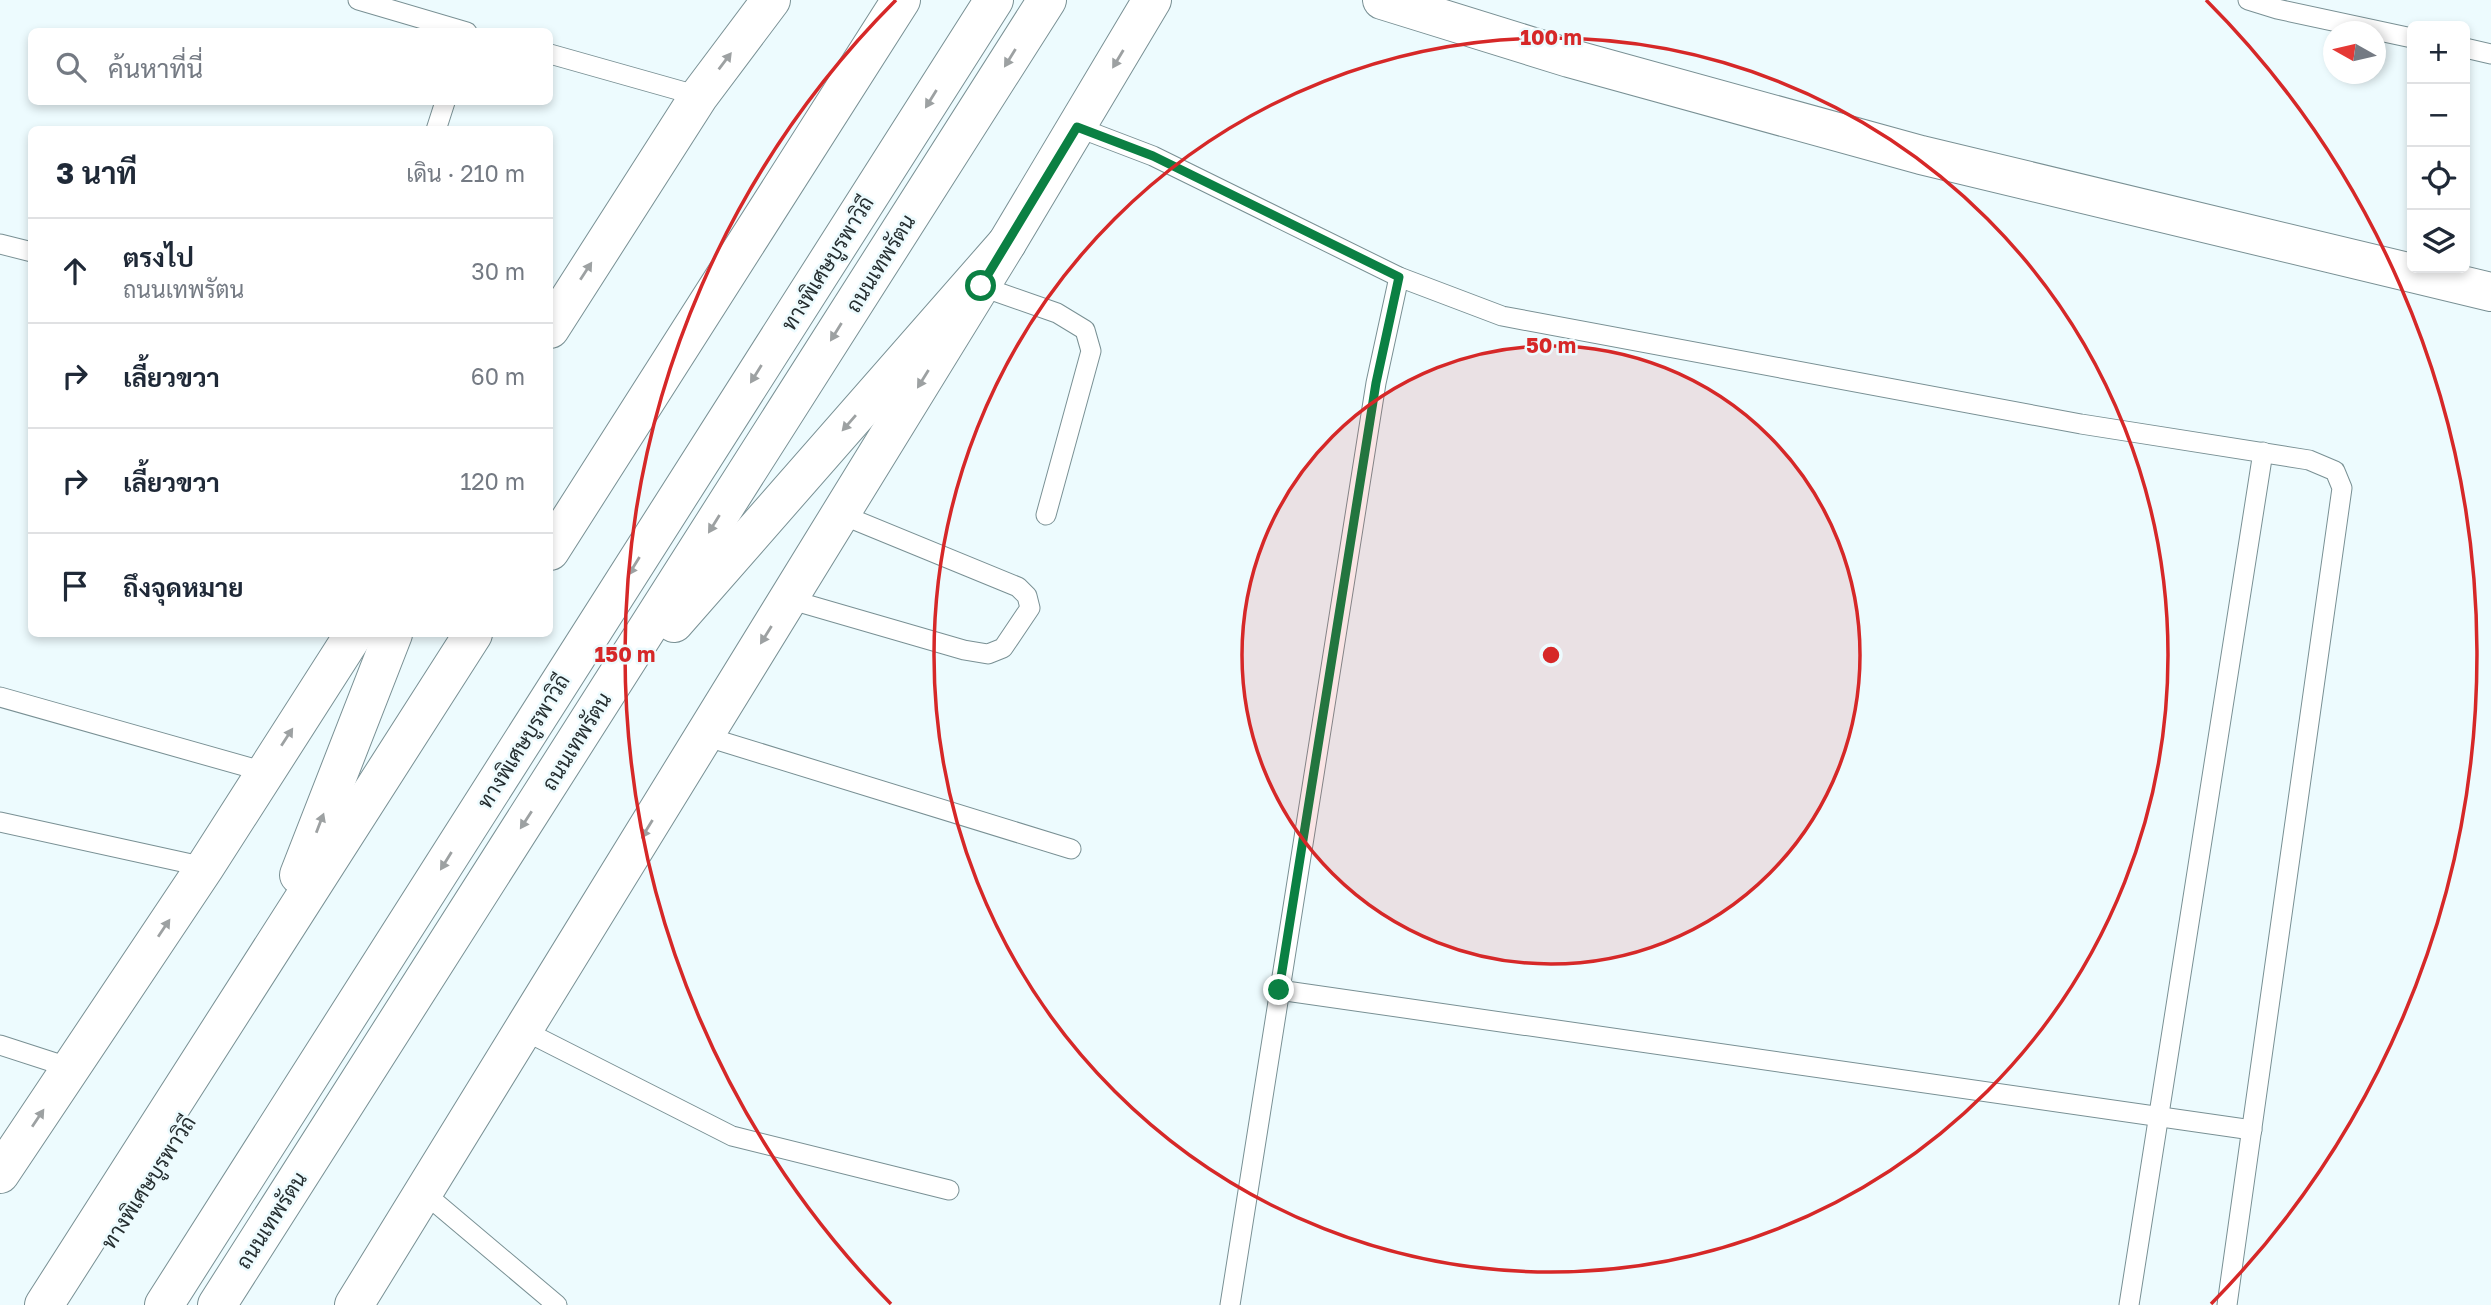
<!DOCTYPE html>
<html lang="th">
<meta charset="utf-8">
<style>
:root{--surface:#fff;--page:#f6f6f7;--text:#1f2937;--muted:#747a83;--line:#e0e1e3}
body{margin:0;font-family:"Golos Text",Sarabun,sans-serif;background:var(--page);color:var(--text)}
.controls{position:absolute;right:21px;top:21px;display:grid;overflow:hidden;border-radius:10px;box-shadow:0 4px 10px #0003}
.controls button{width:63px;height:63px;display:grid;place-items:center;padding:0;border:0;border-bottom:2px solid var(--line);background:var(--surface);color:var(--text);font:35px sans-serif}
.compass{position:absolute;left:2323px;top:21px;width:63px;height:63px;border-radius:50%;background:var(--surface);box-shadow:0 4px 10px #0003;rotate:278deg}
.stop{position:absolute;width:21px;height:21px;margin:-16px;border:5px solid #0b8043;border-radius:50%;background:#fff}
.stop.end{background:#0b8043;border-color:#fff;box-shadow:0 2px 7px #0008}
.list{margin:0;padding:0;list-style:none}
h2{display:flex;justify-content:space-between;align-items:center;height:91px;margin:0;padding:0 28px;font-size:30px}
h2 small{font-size:23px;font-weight:400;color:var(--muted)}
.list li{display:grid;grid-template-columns:46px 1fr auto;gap:21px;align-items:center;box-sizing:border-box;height:105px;padding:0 28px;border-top:2px solid var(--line)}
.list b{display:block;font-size:26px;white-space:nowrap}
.list p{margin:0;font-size:23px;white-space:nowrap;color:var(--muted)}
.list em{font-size:23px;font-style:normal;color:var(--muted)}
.icon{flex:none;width:38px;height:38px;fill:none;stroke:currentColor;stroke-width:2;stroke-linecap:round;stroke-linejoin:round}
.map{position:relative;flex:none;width:2491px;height:1305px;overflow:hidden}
.search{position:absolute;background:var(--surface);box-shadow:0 4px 10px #0003;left:28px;top:28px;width:525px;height:77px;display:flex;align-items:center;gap:18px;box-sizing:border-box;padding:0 24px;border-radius:10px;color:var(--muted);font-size:26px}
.panel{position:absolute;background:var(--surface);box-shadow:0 4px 10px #0003;left:28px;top:126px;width:525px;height:511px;border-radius:10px}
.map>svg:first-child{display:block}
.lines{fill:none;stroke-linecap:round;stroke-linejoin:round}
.lane-casing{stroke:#799094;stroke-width:21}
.street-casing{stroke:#799094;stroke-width:40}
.secondary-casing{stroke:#799094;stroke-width:40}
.highway-casing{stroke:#799094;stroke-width:40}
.lane{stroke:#fff;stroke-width:19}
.street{stroke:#fff;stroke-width:38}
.secondary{stroke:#fff;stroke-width:38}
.highway{stroke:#fff;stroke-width:38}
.oneway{fill:#9da1a2}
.route{stroke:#0b8043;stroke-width:9}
.ring{fill:none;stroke:#d62828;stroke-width:3.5}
.labels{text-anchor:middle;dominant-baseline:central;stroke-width:5;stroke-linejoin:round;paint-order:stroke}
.street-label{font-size:21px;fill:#252e30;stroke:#edfbfe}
.centre{fill:#d62828;stroke:#edfbfe;stroke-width:3.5}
.ring-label{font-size:21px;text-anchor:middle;font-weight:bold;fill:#d62828;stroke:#edfbfe;stroke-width:5;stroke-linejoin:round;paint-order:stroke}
</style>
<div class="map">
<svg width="2491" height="1305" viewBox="0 0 2491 1305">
<rect width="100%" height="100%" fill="#edfbfe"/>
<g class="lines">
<defs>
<g id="lane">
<path d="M358,0L467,32"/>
<path d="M2248,0L2277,9L2412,38"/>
<path d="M2465,48L2491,54"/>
<path d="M550,54L699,96"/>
<path d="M1077,127L1153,156L1399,277L1502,316L2081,424L2309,460L2335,471L2342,488L2227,1305"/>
<path d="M436,130L445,102"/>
<path d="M0,244L32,252"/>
<path d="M980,286L1057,313L1085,330L1091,351L1046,515"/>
<path d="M788,599L964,650L988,654L1003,648L1030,608L1027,596L1018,587L840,514"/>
<path d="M0,697L265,772"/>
<path d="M704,736L1071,849"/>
<path d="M0,822L205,867"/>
<path d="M1279,990L2252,1130"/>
<path d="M523,1030L732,1136L949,1190"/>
<path d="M0,1045L71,1068"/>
<path d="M423,1192L557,1305"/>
<path d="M1230,1305L1376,383L1399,277"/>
<path d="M2129,1305L2263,452"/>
</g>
<path id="street" d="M1382,0L1569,58L1921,155L2491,292"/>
<g id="secondary">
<path d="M550,329L699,96L771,0"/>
<path d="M0,1174L205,867L354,634"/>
<path d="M354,1305L1007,243L1152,0"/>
</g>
<g id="highway">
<path d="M550,551L901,0"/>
<path d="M674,623L1007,243"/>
<path d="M299,875L393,634"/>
<path d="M44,1305L473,634"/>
<path d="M164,1305L994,0"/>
<path d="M217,1305L1047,0"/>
</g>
</defs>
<!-- lane casing -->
<use href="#lane" class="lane-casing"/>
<!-- street casing -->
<use href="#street" class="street-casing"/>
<!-- secondary casing -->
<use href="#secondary" class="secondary-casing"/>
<!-- highway casing -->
<use href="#highway" class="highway-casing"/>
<!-- lane -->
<use href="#lane" class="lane"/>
<!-- street -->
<use href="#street" class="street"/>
<!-- secondary -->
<use href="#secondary" class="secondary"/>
<!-- highway -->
<use href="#highway" class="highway"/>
</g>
<!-- one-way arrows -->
<defs><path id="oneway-solid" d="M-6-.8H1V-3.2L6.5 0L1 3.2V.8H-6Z" transform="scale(1.75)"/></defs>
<g class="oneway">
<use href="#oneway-solid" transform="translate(1010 58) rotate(122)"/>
<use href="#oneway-solid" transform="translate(1118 59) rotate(121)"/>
<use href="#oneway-solid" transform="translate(725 61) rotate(-53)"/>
<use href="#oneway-solid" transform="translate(931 99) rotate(122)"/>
<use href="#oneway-solid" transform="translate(586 271) rotate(-57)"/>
<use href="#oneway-solid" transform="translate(836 332) rotate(122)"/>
<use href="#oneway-solid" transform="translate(756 374) rotate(122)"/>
<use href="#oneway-solid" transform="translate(923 379) rotate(122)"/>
<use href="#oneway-solid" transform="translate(849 423) rotate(131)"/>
<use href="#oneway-solid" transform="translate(714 524) rotate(122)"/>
<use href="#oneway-solid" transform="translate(634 566) rotate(122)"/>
<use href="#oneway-solid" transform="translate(766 635) rotate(122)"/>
<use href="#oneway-solid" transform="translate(287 737) rotate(-57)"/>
<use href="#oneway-solid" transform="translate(526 820) rotate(123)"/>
<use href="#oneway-solid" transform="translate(320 823) rotate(-69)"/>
<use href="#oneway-solid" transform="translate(647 829) rotate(122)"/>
<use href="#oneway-solid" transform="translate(446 861) rotate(122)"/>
<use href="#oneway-solid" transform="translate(164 928) rotate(-56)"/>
<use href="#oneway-solid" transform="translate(38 1118) rotate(-56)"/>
</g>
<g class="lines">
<!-- route -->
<path class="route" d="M981,286L1077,127L1153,156L1399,277L1376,383L1279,990"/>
</g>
<!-- distance rings -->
<circle cx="1551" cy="655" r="309" fill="#d62828" fill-opacity=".12"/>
<g class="ring">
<circle cx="1551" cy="655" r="309"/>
<circle cx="1551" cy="655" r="617"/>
<path d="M891 1304A926 926 0 0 1 896 0M2206 0A926 926 0 0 1 2211 1304"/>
</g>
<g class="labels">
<!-- street labels -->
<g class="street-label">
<text transform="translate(827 263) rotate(-58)">ทางพิเศษบูรพาวิถี</text>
<text transform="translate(880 263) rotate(-58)">ถนนเทพรัตน</text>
<text transform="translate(523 741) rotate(-58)">ทางพิเศษบูรพาวิถี</text>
<text transform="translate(576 741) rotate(-58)">ถนนเทพรัตน</text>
<text transform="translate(148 1182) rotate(-57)">ทางพิเศษบูรพาวิถี</text>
<text transform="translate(271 1220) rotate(-57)">ถนนเทพรัตน</text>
</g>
</g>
<circle cx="1551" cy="655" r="10" class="centre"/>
<g class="ring-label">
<text x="1551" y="45">100 m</text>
<text x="1551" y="353">50 m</text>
<text x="625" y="662">150 m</text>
</g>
</svg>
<div class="controls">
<button>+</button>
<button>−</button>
<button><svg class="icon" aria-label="locate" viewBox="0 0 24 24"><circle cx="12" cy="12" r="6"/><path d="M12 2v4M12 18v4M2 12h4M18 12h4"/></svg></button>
<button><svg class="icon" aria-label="layers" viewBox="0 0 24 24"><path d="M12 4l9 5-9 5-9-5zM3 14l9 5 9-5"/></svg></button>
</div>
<svg class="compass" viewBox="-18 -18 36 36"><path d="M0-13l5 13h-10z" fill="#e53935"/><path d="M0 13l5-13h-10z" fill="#747a83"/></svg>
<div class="stop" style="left:981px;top:286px"></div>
<div class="stop end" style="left:1279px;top:990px"></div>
<div class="search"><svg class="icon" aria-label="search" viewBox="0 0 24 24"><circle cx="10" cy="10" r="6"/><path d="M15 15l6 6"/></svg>ค้นหาที่นี่</div>
<section class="panel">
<h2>3 นาที<small>เดิน · 210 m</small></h2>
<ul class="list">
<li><svg class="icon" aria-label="ahead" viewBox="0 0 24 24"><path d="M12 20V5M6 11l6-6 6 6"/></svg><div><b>ตรงไป</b><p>ถนนเทพรัตน</p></div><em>30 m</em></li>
<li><svg class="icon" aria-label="right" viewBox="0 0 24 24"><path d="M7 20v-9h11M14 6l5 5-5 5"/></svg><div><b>เลี้ยวขวา</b></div><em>60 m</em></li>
<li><svg class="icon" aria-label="right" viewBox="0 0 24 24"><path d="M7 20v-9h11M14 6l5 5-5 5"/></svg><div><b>เลี้ยวขวา</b></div><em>120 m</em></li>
<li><svg class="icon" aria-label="arrive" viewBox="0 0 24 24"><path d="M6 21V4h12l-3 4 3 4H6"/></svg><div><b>ถึงจุดหมาย</b></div></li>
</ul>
</section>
</div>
